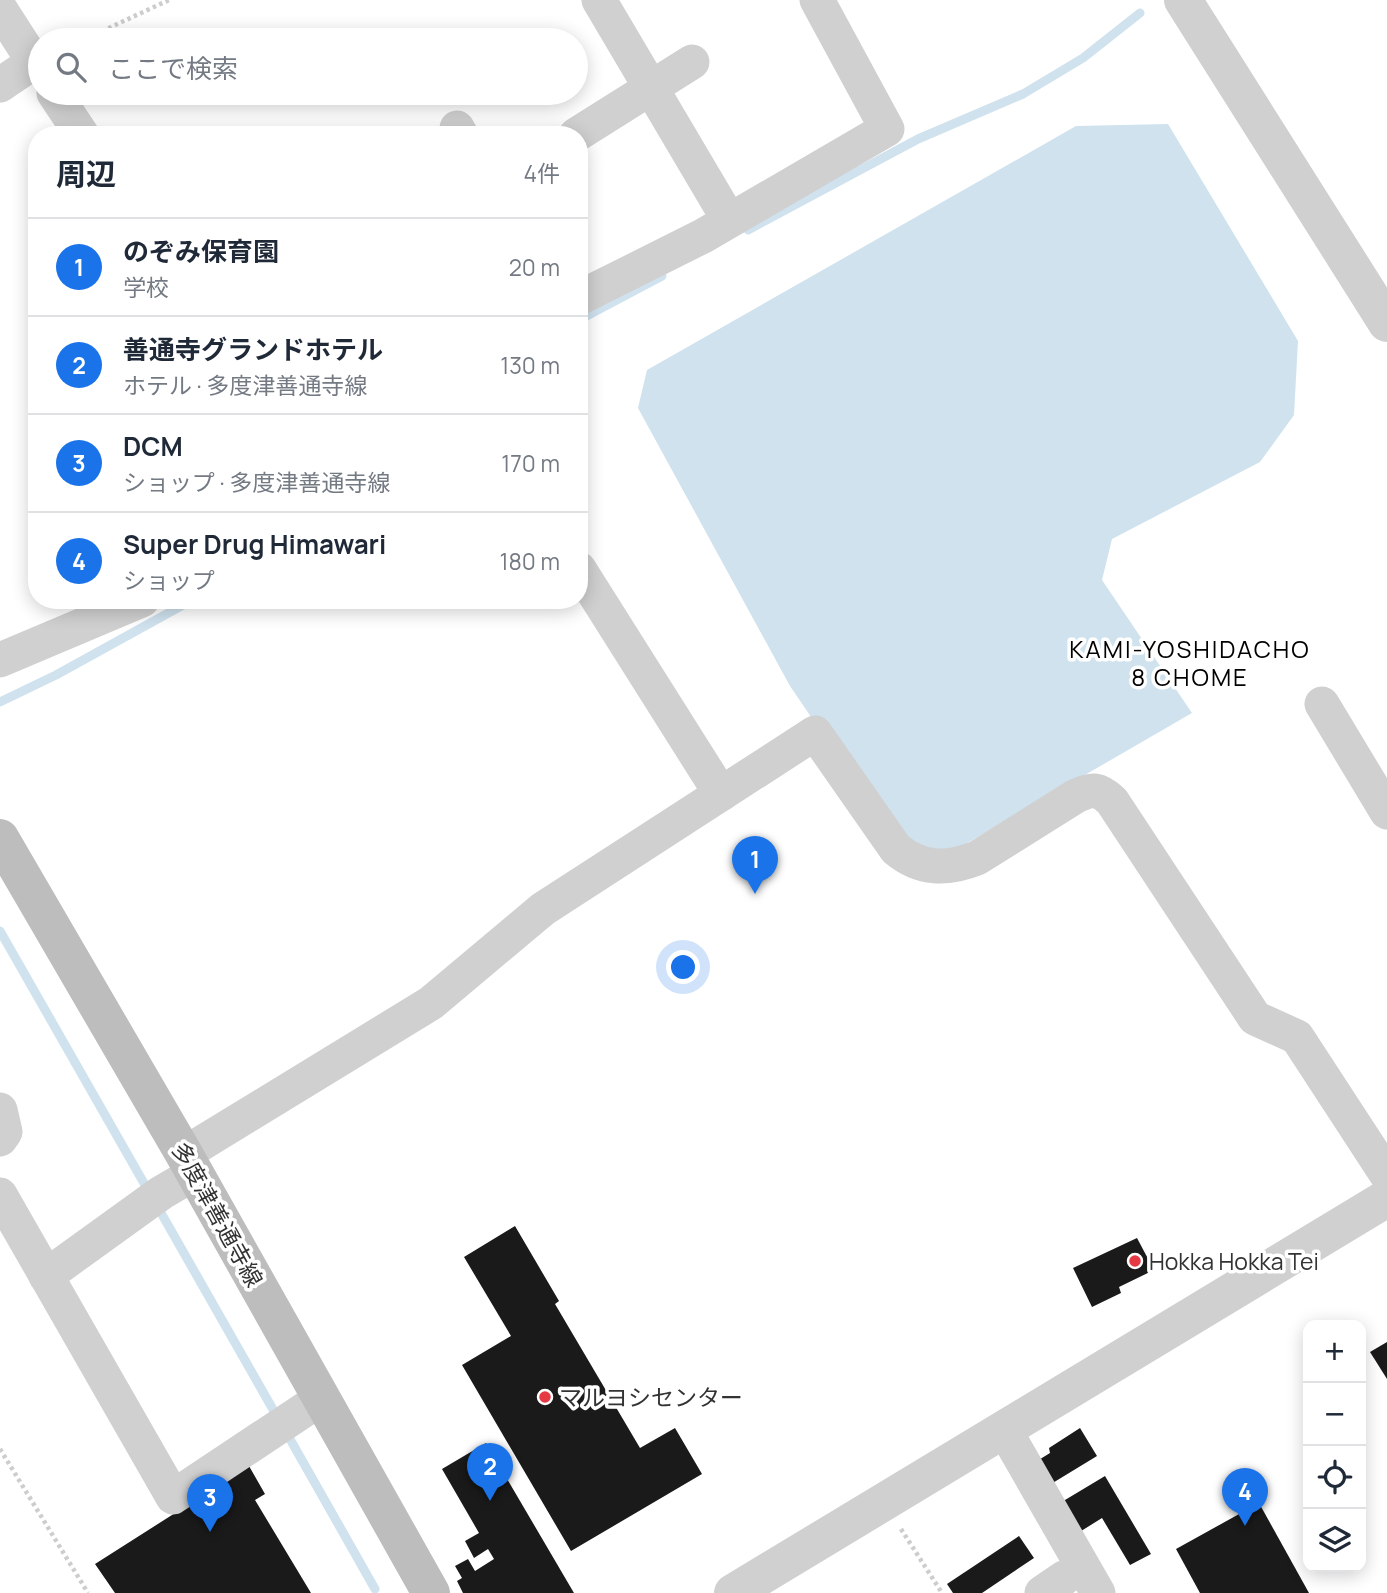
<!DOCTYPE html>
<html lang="ja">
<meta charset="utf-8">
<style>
:root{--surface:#fff;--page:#f6f6f7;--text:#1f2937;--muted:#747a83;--line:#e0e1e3;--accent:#1a73e8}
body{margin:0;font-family:Manrope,"Noto Sans JP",sans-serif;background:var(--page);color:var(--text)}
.controls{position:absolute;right:21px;bottom:21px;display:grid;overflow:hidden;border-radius:14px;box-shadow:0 4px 18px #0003}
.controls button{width:63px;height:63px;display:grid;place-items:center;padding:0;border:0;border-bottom:2px solid var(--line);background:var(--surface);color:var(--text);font:35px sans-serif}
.you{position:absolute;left:684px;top:968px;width:24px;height:24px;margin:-18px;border:5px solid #fff;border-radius:50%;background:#1a73e8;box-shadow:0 0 0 10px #1a73e833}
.badge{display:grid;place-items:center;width:46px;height:46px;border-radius:50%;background:var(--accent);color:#fff;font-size:23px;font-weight:700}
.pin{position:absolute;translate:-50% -58px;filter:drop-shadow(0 2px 4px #0008)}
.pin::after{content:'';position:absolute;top:37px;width:24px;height:21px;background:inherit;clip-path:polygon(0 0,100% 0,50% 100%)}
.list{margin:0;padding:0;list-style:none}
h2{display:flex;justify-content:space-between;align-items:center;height:91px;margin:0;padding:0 28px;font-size:30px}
h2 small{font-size:23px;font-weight:400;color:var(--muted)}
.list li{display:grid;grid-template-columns:46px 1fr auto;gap:21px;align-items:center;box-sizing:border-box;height:98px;padding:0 28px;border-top:2px solid var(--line)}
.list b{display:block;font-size:26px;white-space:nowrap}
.list p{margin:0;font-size:23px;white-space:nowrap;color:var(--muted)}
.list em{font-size:23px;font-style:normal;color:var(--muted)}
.icon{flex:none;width:38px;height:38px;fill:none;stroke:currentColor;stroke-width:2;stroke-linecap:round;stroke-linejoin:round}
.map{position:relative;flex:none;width:1387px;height:1593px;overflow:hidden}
.search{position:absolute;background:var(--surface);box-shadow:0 4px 18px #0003;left:28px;top:28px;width:560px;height:77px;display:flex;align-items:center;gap:18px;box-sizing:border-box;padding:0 24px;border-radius:38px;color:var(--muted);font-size:26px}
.panel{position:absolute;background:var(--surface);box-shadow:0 4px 18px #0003;left:28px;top:126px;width:560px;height:483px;border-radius:28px}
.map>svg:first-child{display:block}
.water{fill:#cfe2ee}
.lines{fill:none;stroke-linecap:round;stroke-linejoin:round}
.stream{stroke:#cfe2ee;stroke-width:9}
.building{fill:#1a1a1a}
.path{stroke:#cdcdcd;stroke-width:4.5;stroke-dasharray:3.5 3.5;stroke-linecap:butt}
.minor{stroke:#d0d0d0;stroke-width:35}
.tertiary{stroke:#d0d0d0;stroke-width:38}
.secondary{stroke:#bdbdbd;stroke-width:38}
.poi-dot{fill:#e63946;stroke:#fff;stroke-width:2.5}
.labels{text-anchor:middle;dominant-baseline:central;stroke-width:7;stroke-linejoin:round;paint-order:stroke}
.street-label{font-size:23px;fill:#333;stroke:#fff}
.poi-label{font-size:23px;fill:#333;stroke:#fff;text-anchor:start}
.neighbourhood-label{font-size:24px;letter-spacing:2px;fill:#000;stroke:#fff}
</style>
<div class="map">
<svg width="1387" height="1593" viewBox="0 0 1387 1593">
<rect width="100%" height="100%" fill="#fff"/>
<!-- water -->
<path class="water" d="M1168,124L1298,341L1294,415L1260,462L1112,539L1102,580L1192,713L957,849L920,857L898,845L790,686L638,408L647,370L1076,126Z"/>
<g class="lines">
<!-- stream -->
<g class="stream">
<path d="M748,230L918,139L1023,94L1083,58L1140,13"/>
<path d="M579,320L662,276"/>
<path d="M0,702L56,675L192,600"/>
<path d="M0,931L149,1192"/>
<path d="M156,1204L279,1420"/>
<path d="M286,1432L375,1589"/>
</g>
</g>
<!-- building -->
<g class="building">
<path d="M515,1226L559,1301L555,1304L640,1448L675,1428L702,1474L571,1551L462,1365L511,1336L464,1257Z"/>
<path d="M1137,1238L1154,1270L1119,1287L1121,1293L1092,1307L1073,1268Z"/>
<path d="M1387,1342V1379L1370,1352Z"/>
<path d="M1080,1428L1097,1456L1051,1484L1037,1461L1050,1453L1049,1448Z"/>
<path d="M486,1443L574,1593H463L457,1581L462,1578L455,1566L468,1559L475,1571L494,1559L488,1549L474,1558L465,1541L479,1533L442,1469Z"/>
<path d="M249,1466L265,1494L255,1500L311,1593H115L95,1564Z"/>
<path d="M1105,1476L1151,1554L1130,1565L1102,1518L1078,1533L1060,1503Z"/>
<path d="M1259,1503L1309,1593H1200L1176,1549Z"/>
<path d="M1019,1536L1034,1558L982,1593H953L947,1584Z"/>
</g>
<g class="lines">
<!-- path -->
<g class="path">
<path d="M83,40L169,0"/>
<path d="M0,1449L88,1593"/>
<path d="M901,1529L942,1593"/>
</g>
<!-- minor -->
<g class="minor">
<path d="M599,0L729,220"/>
<path d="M0,9L34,62L0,85"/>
<path d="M54,93L82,135"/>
<path d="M457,128L461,135"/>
<path d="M576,135L692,62"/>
<path d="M579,298L703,236L887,129L817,0"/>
<path d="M579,569L721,794"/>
<path d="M0,660L142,600"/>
<path d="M1322,704L1387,812"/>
<path d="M0,1110L5,1132L0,1139"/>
<path d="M184,1154L431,1003L543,909L815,733L896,849C921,870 947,870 977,858L1076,796C1093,788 1099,789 1112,801L1255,1018L1297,1037L1387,1175"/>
<path d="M0,1195L173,1497L322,1398"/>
<path d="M46,1276L161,1193L195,1173"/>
<path d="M1004,1429L1098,1593"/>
<path d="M1042,1593L1064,1578"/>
</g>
<!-- tertiary -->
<g class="tertiary">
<path d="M1183,0L1387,323"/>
<path d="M733,1593L1387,1198"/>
</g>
<!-- secondary -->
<path class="secondary" d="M0,838L184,1154L431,1593"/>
</g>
<!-- markers -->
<g class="poi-dot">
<circle cx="1135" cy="1261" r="7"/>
<circle cx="545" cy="1397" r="7"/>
</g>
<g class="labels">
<!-- street labels -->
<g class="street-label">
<text transform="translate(218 1214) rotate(61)">多度津善通寺線</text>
</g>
<!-- poi labels -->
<g class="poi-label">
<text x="1149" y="1261">Hokka Hokka Tei</text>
<text x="559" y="1397">マルヨシセンター</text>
</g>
<!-- neighbourhood labels -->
<g class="neighbourhood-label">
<text x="1190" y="648">KAMI-YOSHIDACHO<tspan x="1190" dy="28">8 CHOME</tspan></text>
</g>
</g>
</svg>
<div class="controls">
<button>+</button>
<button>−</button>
<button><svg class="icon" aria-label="locate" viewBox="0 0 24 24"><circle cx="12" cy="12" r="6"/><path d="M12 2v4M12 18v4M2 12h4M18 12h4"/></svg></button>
<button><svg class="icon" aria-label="layers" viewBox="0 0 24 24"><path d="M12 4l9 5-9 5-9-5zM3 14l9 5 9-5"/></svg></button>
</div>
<div class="you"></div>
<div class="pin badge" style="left:755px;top:894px">1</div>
<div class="pin badge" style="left:490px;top:1501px">2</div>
<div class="pin badge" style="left:210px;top:1532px">3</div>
<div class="pin badge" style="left:1245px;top:1526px">4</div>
<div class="search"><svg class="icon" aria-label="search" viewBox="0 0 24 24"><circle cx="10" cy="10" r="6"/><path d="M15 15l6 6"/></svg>ここで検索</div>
<section class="panel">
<h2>周辺<small>4件</small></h2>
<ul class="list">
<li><span class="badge">1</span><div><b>のぞみ保育園</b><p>学校</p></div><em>20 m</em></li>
<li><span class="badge">2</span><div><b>善通寺グランドホテル</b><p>ホテル · 多度津善通寺線</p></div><em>130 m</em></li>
<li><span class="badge">3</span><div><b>DCM</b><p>ショップ · 多度津善通寺線</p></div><em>170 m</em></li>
<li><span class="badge">4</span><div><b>Super Drug Himawari</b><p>ショップ</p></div><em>180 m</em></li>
</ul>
</section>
</div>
